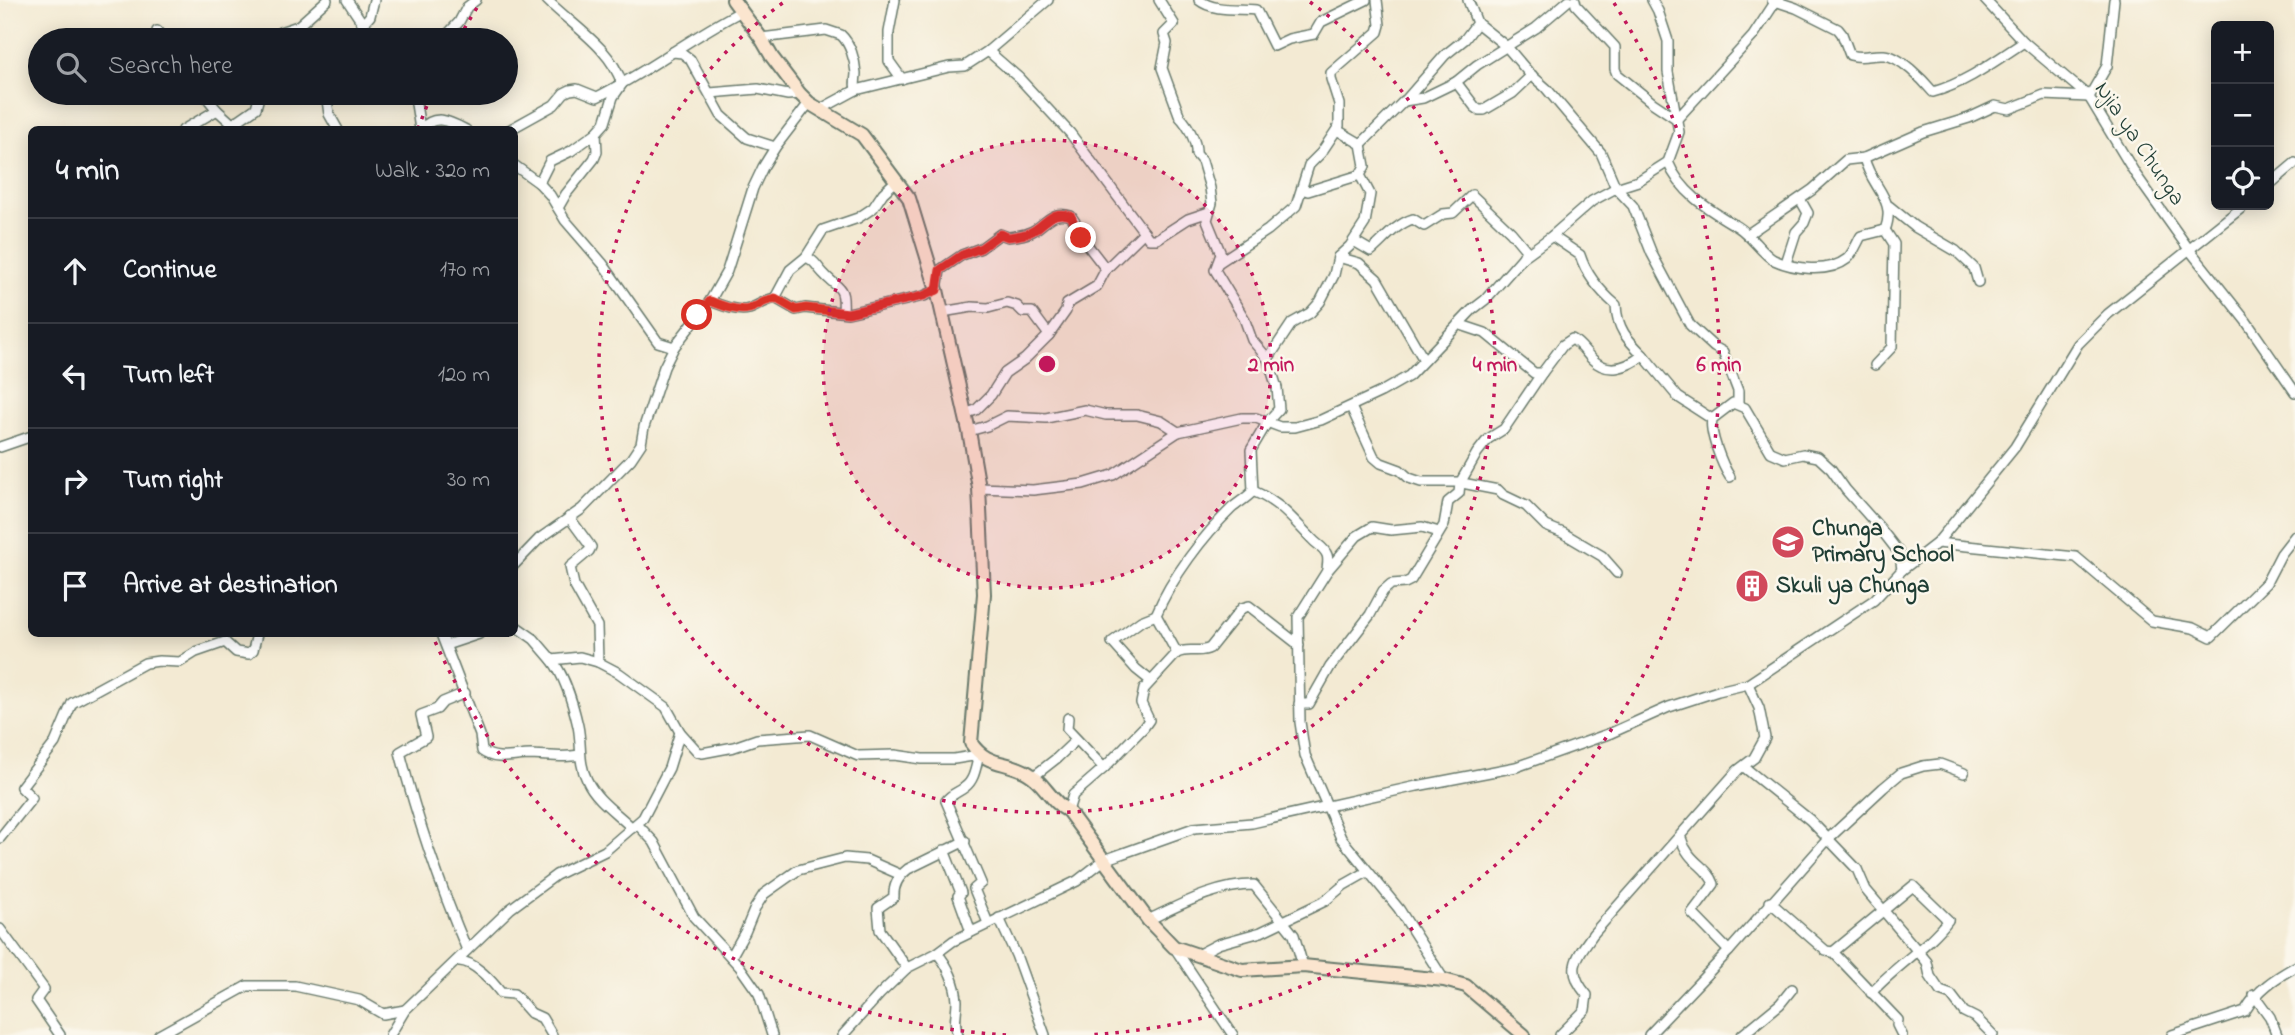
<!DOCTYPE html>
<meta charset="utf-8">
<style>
:root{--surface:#171b24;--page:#242831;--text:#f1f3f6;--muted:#9ea1a6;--line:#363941}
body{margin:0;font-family:"Indie Flower",sans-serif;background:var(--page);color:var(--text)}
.controls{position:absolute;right:21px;top:21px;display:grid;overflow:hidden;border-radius:10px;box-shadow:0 4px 18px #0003}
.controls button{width:63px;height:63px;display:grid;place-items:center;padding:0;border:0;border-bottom:2px solid var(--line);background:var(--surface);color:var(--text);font:35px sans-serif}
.stop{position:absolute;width:21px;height:21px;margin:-16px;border:5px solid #d93025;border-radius:50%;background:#fff}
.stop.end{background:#d93025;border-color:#fff;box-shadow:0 2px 7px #0008}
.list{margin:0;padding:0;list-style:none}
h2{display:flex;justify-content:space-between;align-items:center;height:91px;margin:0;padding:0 28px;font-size:30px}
h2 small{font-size:23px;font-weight:400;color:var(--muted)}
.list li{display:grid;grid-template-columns:46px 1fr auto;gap:21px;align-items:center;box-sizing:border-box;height:105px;padding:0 28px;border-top:2px solid var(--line)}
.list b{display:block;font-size:26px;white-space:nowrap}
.list em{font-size:23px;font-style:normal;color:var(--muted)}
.icon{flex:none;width:38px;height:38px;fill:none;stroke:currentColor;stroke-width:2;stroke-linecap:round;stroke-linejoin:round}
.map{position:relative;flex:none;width:2295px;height:1035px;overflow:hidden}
.search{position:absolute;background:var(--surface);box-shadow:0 4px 18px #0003;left:28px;top:28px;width:490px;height:77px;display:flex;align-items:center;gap:18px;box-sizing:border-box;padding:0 24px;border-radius:38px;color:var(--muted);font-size:26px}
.panel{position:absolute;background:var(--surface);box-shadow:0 4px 18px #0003;left:28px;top:126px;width:490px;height:511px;border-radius:10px}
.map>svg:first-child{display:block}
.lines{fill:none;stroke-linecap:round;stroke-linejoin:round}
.street-casing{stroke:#697a6c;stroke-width:12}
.secondary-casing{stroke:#697a6c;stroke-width:16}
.street{stroke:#fff;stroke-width:9}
.secondary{stroke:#fbe5cf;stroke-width:12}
.route{stroke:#d93025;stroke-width:9}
.ring{fill:none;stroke:#c2185b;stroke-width:3.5;stroke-dasharray:3.5 7}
.labels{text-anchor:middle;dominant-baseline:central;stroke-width:5;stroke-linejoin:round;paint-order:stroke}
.street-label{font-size:23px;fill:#1f3d34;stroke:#fbf7ec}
.poi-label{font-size:23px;font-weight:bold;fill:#1f3d34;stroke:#fbf7ec;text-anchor:start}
.centre{fill:#c2185b;stroke:#fbf7ec;stroke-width:3.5}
.ring-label{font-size:21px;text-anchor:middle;font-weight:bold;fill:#c2185b;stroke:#fbf7ec;stroke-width:5;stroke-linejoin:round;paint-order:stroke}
</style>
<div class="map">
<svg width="2295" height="1035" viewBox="0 0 2295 1035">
<rect width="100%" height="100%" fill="#fbf7ec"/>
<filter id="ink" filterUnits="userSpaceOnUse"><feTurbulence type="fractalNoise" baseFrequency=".0143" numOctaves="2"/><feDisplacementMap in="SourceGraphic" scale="14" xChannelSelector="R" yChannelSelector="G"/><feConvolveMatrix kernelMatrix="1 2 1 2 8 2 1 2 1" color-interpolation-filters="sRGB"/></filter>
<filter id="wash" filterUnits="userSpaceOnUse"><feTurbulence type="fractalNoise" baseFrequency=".00686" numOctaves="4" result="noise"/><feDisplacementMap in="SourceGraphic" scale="28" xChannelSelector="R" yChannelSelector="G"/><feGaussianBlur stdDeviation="1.57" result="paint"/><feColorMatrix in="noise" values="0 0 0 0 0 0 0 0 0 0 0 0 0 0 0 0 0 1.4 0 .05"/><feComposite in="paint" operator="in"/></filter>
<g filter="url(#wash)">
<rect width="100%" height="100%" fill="#f3ead3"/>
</g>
<g filter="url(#ink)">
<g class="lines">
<defs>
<g id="street">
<path d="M347,0L363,24V40"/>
<path d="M895,0L889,32V61L902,79"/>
<path d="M1159,0L1174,24L1164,34L1167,43L1162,68L1180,117C1188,125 1197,142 1196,154L1202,161L1210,188L1212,203L1207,220L1221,254L1215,270L1244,318L1252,340L1268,359L1277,388L1279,409L1268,421L1251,450L1253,491C1281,503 1291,518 1312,539C1317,545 1324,547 1327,555C1329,560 1327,565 1327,571"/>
<path d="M1199,0C1214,12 1238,8 1256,10L1274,46L1289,39L1314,34L1321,22L1366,0"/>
<path d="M1468,0L1477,23L1507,47L1529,73L1546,88L1601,153L1616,188L1633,206L1652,254L1690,325L1714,347L1723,352L1738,391V404"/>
<path d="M1575,0L1576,5L1615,47V69L1617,74L1653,103L1677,119L1753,36L1776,1"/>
<path d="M1772,0L1796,8L1838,29L1842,34L1850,55C1864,59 1870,54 1884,55C1900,56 1923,80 1933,92C1966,83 1995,61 2024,42"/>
<path d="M1985,0L2024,42L2089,97L2136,175L2188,248L2246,321L2295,392"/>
<path d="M363,24L370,16L374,0"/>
<path d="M157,31L164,40"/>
<path d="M761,38L826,30L841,35C850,43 855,60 856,73C856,79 854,83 856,90"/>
<path d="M276,40L280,32L298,26L327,0"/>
<path d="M442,40L459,22L467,7L476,0"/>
<path d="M988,51L1019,78L1070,133L1144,232L1106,269L1097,286L1067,304L1066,311L1049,335"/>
<path d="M673,52L682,53L690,59L721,115L747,138L775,147"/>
<path d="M1456,82L1477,65L1536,28L1569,0"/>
<path d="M203,93L217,110L239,130"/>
<path d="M326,93L329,114L338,130"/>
<path d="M420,93L416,104L420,129"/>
<path d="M710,93L758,89L788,95L800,94"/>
<path d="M1405,101L1445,55L1465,39L1477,23"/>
<path d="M819,110L856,90L949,67L965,66L988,51L1048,0"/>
<path d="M233,124L256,108L260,93"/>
<path d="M183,130L217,110"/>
<path d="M420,130C435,113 449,121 466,130"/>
<path d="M509,130L554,105L564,93L570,90L577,89L597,97C647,72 691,37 740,12"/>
<path d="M1361,144L1404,101L1423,98L1456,82L1475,107L1479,110H1484L1513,93L1532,75"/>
<path d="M1864,158L1923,132L1969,118L1995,106L2009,109L2044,95L2089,97L2107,66L2114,0"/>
<path d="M1668,162C1681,194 1710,210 1738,227C1751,235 1763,255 1774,260C1794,269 1828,274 1847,259C1853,254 1857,243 1861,236L1885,230L1894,244L1892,347L1875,365"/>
<path d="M514,165L539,183L550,195L565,220L603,264L658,342L674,347"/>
<path d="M539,183L550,161L571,151L596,133L605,123L613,97L622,84C611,48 573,26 547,0"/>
<path d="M2269,185L2295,163"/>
<path d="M1302,189L1308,191L1360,175"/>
<path d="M1889,206L1915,227L1956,251L1974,268L1978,282"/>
<path d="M558,208L566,194L594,159L597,152L596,133"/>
<path d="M1144,232L1149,239H1157L1188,219L1209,212"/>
<path d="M1748,234L1812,190L1846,160L1864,158C1872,189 1897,199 1885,230"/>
<path d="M1552,236L1580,255C1586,274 1601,292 1616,305C1617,329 1627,339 1643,355"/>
<path d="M1354,241L1371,251C1384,240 1396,224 1413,219L1424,226L1443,214L1453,213L1472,195L1511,232L1526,250L1523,257"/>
<path d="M806,257L823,230L858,218L873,208L883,193L897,180"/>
<path d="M1338,257L1359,263L1377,279L1424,360"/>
<path d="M1218,263L1268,230L1296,206L1309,165L1321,153L1339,126V104L1331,79V73L1378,32L1380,25L1377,0"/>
<path d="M1786,263L1796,232L1804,223L1808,213L1800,199"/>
<path d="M775,298L790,270L806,257C816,261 816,266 823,273C838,290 845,284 843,312"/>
<path d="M710,301C721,305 737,312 749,309C758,306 765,300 775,298L796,310L805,308L848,313L924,296L937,290L940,270L962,255L981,248L1000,234L1008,237C1017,236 1028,235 1036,229C1049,220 1053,211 1071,216L1075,222V229L1106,269"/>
<path d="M942,312L972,307L988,308L1007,303L1017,306L1023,312H1032L1049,335L1025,359L1005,373L991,395L976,410L964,414"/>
<path d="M1458,324L1485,333L1534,373H1542L1563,345L1572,339C1581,344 1585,352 1592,359C1608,375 1628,367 1643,355L1678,397L1712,419L1733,403L1745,408L1771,452L1785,458L1803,454L1818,457L1831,469L1846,490L1879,527L1900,554L1902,570"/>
<path d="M1268,359L1292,323L1310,313L1320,302L1334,275L1338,257L1350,246L1365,223L1370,194L1360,175L1365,166L1361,144L1337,130"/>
<path d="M1351,407L1374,457L1381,463L1400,470L1409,478L1421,482H1457L1498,490L1503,495L1526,506L1546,526L1563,533L1602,556L1617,573"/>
<path d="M1712,419C1709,432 1722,465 1730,477"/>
<path d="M969,431L987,426L1007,416L1046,418L1085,410L1106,415H1137L1161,421L1178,432L1242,418H1256L1280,427H1295L1321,420L1381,392L1409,376L1472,310L1485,300L1523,257L1552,236L1592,201L1616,188L1638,181L1668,162L1679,132L1668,72V41L1658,11L1652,0"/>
<path d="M0,447L32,436"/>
<path d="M979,488L1033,490L1083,484L1113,475L1178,432"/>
<path d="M569,517L591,547L589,551L570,567L574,585L597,626L598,662"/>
<path d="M1439,532L1422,527L1391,530L1372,527L1357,536L1327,571L1298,617L1300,722L1305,755L1341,838L1399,909L1444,980"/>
<path d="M1937,543L2076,557L2152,621L2193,628L2211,637L2266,583L2281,554L2295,536"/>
<path d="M514,565L539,539L582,509L631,459L641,444L644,427L664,367L674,347L710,301L727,271L753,188L763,167L776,146L809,103"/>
<path d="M514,625L534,639L552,660L580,657L598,662L619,673L666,707L680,732L698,752L702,753L734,747L757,739L810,735L858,756L895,755L922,759H954L979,755C976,765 975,780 965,787C958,793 952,793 946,801L981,883L974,889L988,923"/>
<path d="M441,634L480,735L482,751C497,762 514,755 531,755C548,756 563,758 580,755"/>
<path d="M446,645L479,634"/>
<path d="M1177,653C1189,647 1199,654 1210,648L1242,608L1249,606L1299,645"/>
<path d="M552,660C566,678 573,704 578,726C582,745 578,763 587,780C596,800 617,813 632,828"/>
<path d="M1151,681L1136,669L1112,642L1141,621L1156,615"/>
<path d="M465,693L443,702L437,709L421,715L426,737L400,752C417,819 440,886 467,950"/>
<path d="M1299,704H1309L1330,667L1370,615L1383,591L1391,584L1405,583L1411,580L1444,525L1448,502L1459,493L1460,483L1477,453L1488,439L1504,429L1542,373"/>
<path d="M1068,718L1067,729L1104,768"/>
<path d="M1744,767L1810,820L1857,869L1866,890L1927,962L1930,976L1940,991L1951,995L1964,1012L1976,1018L1993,1035"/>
<path d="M1034,776L1057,758L1076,740"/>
<path d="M1068,811L1073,795L1104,768L1144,727L1149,720L1141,703L1144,689L1177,653L1156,615C1171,578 1204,535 1232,508C1239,502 1247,498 1253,491"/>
<path d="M637,824L654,842L694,917L740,967L759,994L772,1035"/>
<path d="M0,838L32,798L21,787L55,743L72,703L145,663L159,661L180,662L196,652L225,642L236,652L249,654L253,650L257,634"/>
<path d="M1681,838C1688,863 1708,866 1714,884L1692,913L1729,951"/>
<path d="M944,850L961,893L958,896L971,932"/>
<path d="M1770,902L1826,951L1833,952L1898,1020L1897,1025L1902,1035"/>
<path d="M999,918L1016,955L1045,1035"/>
<path d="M1148,920C1182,904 1216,885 1254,885L1294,935L1303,966"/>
<path d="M0,929L44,989L36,1000L60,1035"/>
<path d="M1174,947L1233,1035"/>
<path d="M1833,952L1913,886L1948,920C1929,946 1894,967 1871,993"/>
<path d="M937,953C948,965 956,984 957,1001C957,1013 953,1022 958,1035"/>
<path d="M1197,955L1218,944L1261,932L1325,901L1344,885L1367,872"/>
<path d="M731,957L745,932L755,908L764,894L798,870L845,858L867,860L901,875"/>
<path d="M458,961C473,960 492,981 501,993L514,994L531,1013L542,1018L552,1035"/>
<path d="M907,968L880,930L878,908L894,897C893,885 899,876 908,869L965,841"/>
<path d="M2254,995L2270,1017L2277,1035"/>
<path d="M159,1035L247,986H295L359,1000L383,1014L405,1010"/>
<path d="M390,1035L405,1010L510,909L556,875L605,851L643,818L669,768L680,732"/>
<path d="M843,1035L880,994L907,968L937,953L953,941L1077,881L1104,860L1194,828L1252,823L1417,786L1516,767L1611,733L1669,707L1718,691L1748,684L1874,600L1902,570L1937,543L2015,447L2078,344L2108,314L2245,205"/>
<path d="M1560,1035L1585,1010L1587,995C1565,970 1576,958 1593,934L1738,770L1754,758L1765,738L1759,708L1748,684"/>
<path d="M1649,1035L1729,951L1828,839L1883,788L1901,773L1923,766L1940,764L1964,773"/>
<path d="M1742,1035L1780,1004L1792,989"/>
<path d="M2172,1035L2245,1011C2258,989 2274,979 2295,967"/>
</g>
<path id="secondary" d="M733,0L761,38L772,57L800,94L809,103L862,135L909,198L937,290L969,431L979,488L984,594L971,743C987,767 1006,760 1028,773C1044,782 1051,802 1068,811L1148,920L1174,947L1242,970L1303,966L1444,980L1466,986L1524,1035"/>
</defs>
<!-- street casing -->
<use href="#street" class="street-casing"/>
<!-- secondary casing -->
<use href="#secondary" class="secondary-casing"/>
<!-- street -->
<use href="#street" class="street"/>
<!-- secondary -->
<use href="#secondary" class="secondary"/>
</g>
</g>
<g class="lines" filter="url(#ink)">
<!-- route -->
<path class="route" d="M697,315L710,301C721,305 737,312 749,309C758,306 765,300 775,298L796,310L806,308L848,313L923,296L937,290L940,270L962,255L981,248L1000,234L1008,237C1017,236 1028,235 1036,229C1049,220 1053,210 1071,216L1081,238"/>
</g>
<!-- distance rings -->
<circle cx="1047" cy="364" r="224" fill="#c2185b" fill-opacity=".12"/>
<g class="ring">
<circle cx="1047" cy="364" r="224"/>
<path d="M1310 2A448 448 0 1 1 784 2"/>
<path d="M1006 1035A672 672 0 0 1 433 637M418 129A672 672 0 0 1 431 96M459 38A672 672 0 0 1 480 3M1614 3A672 672 0 0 1 1088 1035"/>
</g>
<!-- icons -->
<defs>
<symbol id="school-disc" viewBox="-11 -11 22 22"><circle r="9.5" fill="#d1495b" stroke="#fbf7ec"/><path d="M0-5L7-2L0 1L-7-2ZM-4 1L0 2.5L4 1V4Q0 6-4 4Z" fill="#fff"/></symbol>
<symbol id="building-disc" viewBox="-11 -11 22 22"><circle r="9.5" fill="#d1495b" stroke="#fbf7ec"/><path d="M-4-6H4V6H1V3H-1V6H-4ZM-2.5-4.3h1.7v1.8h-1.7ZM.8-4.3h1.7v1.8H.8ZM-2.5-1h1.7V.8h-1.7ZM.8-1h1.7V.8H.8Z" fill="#fff"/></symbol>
</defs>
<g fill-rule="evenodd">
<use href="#school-disc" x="1769" y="523" width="38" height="38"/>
<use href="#building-disc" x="1733" y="567" width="38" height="38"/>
</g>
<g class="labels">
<!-- street labels -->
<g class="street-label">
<text transform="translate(2139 144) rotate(56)">Njia ya Chunga</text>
</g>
<!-- poi labels -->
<g class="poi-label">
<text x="1812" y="529">Chunga<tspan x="1812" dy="26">Primary School</tspan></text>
<text x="1776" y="586">Skuli ya Chunga</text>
</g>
</g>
<circle cx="1047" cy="364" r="10" class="centre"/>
<g class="ring-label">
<text x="1271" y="371">2 min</text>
<text x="1495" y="371">4 min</text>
<text x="1719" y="371">6 min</text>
</g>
</svg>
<div class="controls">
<button>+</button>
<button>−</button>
<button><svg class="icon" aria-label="locate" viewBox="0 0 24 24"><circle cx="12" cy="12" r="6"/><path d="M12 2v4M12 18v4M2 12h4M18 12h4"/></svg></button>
</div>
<div class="stop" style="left:697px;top:315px"></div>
<div class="stop end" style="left:1081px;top:238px"></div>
<div class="search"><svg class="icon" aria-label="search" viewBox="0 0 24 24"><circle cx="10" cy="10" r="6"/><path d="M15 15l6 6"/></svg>Search here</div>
<section class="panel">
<h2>4 min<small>Walk · 320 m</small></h2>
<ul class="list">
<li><svg class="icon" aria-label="ahead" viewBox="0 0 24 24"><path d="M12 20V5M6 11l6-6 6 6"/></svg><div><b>Continue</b></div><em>170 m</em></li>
<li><svg class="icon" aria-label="left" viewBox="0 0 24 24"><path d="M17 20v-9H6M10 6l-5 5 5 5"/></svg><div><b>Turn left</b></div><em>120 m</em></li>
<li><svg class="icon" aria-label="right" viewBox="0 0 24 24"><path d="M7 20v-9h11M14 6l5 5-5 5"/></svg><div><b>Turn right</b></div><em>30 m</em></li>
<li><svg class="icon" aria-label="arrive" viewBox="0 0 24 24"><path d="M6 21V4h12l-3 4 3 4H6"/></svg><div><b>Arrive at destination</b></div></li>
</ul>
</section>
</div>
